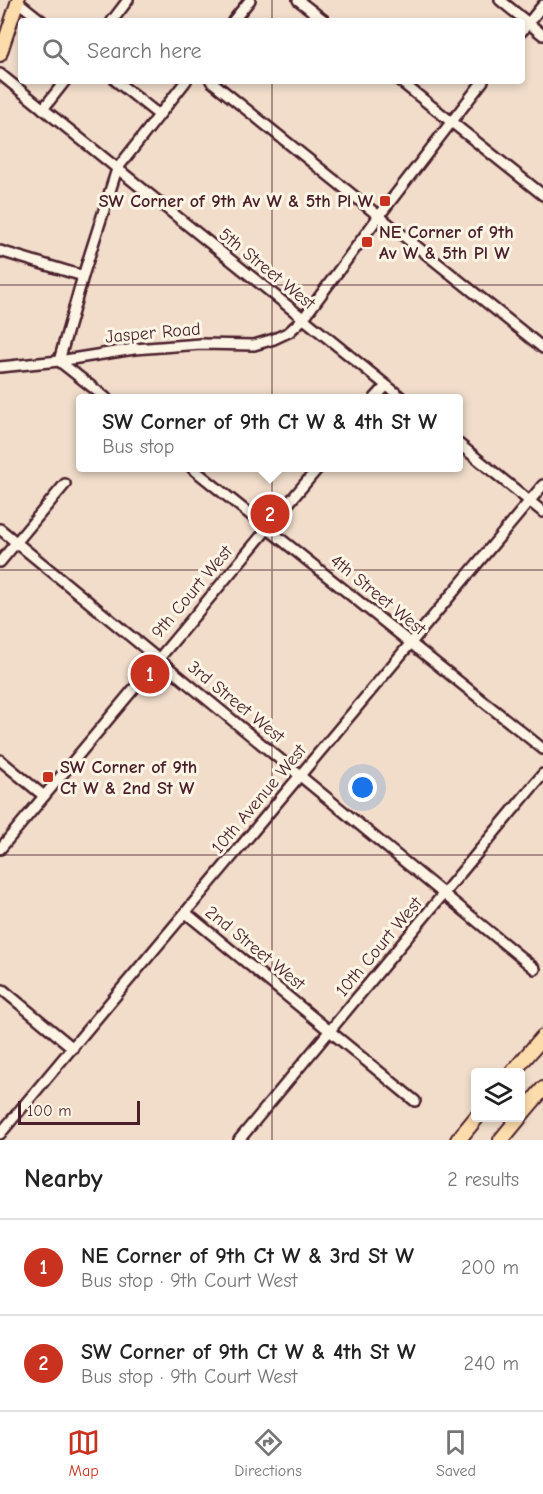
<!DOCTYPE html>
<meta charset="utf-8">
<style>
:root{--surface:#fff;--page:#f2f2f2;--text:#222;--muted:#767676;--line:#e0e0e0;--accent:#c8321e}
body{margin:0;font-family:"Comic Neue",sans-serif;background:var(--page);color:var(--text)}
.controls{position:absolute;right:18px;bottom:18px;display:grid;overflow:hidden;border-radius:6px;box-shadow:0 3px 9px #0003}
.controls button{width:54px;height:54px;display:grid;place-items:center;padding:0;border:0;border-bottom:2px solid var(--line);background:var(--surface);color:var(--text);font:30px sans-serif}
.scale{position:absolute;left:18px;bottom:15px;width:122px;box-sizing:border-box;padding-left:6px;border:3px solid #4a1f2b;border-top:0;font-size:16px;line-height:21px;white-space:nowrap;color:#4a1f2b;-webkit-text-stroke:4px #fcf5e5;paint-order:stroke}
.you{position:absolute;left:363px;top:788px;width:21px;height:21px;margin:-15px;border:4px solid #fff;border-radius:50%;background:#1a73e8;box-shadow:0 0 0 9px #1a73e833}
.badge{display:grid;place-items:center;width:39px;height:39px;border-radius:50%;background:var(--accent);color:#fff;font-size:20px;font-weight:700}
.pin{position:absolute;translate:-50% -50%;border:3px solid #fff;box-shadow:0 2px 6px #0006}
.popup{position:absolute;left:76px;top:394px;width:387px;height:78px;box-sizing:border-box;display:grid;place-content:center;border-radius:6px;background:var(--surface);filter:drop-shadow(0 2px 4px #0005);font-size:20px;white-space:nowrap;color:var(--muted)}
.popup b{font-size:22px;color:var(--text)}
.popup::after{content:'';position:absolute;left:50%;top:100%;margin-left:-12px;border:12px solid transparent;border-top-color:var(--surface)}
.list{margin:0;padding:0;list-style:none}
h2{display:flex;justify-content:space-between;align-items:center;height:78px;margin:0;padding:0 24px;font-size:26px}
h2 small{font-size:20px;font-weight:400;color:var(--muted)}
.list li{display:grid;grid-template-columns:39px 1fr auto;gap:18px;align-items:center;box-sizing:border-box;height:96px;padding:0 24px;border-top:2px solid var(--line)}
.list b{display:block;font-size:22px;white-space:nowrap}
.list p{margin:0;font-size:20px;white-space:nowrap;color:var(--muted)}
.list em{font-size:20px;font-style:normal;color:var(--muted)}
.icon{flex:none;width:33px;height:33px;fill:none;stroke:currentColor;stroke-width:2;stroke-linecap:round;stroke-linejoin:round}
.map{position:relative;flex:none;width:543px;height:1140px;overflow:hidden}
.search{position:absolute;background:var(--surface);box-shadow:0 3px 9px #0003;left:18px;right:18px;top:18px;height:66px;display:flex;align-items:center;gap:15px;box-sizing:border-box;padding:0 21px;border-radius:6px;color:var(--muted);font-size:22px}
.sheet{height:270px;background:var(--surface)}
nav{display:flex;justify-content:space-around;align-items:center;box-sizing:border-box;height:84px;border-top:2px solid var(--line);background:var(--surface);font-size:16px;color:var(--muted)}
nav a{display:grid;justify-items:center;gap:3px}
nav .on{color:var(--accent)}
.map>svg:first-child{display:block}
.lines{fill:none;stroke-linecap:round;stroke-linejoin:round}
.minor-casing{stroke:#4a1f2b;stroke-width:14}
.major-casing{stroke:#4a1f2b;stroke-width:16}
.highway-casing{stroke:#4a1f2b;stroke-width:18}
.minor{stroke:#fcf5e5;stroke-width:9}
.major{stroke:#fddcac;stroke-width:12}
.highway{stroke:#fddcac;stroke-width:14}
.grid{fill:none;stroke:#4a1f2b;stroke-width:1.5;stroke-opacity:0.55}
.poi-dot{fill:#c8321e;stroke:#fcf5e5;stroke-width:2}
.labels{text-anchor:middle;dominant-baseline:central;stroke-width:6;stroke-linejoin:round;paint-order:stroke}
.poi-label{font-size:18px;font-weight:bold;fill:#4a1f2b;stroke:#fcf5e5;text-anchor:start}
.street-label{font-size:18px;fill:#4a1f2b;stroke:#fcf5e5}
</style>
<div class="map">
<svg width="543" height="1140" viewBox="0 0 543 1140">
<rect width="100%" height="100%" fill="#f1ddca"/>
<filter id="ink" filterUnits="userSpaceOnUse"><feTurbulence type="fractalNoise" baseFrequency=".0167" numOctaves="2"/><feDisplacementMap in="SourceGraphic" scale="12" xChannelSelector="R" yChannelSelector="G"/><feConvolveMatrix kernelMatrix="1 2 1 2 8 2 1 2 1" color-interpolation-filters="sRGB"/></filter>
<g filter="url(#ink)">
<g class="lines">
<defs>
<g id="minor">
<path d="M298,0L325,21"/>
<path d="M500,0L543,35"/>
<path d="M18,2L42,21"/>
<path d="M112,21L128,0"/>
<path d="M233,21L250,0"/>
<path d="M522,31L543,5"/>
<path d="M0,74L402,398"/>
<path d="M116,81L159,115"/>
<path d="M211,81L543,348"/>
<path d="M400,81L543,195"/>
<path d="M43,109L65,81"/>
<path d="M0,251L83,276"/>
<path d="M0,367L59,361L134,349L201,344L254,345L274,339L289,332L303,319L379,216L483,81"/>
<path d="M106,398L59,361L83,276L117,169L186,81"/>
<path d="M375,398L386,386"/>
<path d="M459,444L543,512"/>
<path d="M192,468L543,749"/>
<path d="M0,529L535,969"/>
<path d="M0,562L65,484"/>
<path d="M0,760L44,796"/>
<path d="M0,849L318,468"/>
<path d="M186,913L415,1101"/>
<path d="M3,990L73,1048"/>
<path d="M0,1134L543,485"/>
<path d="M239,1140L543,774"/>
</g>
<path id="major" d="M0,55L18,0"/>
<g id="highway">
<path d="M513,1072L543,1037"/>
<path d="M520,1116L543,1089"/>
<path d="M458,1140L476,1118"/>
<path d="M501,1140L519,1118"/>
</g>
</defs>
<!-- minor casing -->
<use href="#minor" class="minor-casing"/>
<!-- major casing -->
<use href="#major" class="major-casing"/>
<!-- highway casing -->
<use href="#highway" class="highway-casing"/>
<!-- minor -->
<use href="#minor" class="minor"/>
<!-- major -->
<use href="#major" class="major"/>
<!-- highway -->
<use href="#highway" class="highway"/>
</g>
</g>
<!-- grid -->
<path class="grid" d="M272,0V21M272,81V1140M0,285H543M0,570H543M0,855H543"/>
<!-- markers -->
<g class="poi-dot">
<rect x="379" y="195" width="12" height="12" rx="3"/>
<rect x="361" y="236" width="12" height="12" rx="3"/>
<rect x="42" y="771" width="12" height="12" rx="3"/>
</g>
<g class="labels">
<!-- poi labels -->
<g class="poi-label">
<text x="373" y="201" text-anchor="end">SW Corner of 9th Av W &amp; 5th Pl W</text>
<text x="379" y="232">NE Corner of 9th<tspan x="379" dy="21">Av W &amp; 5th Pl W</tspan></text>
<text x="60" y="767">SW Corner of 9th<tspan x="60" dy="21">Ct W &amp; 2nd St W</tspan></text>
</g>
<!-- street labels -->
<g class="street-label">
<text transform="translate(267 269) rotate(39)">5th Street West</text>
<text transform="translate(153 333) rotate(-5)">Jasper Road</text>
<text transform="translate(192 592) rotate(-50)">9th Court West</text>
<text transform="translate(378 595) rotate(39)">4th Street West</text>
<text transform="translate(236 702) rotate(39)">3rd Street West</text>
<text transform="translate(259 799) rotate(-50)">10th Avenue West</text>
<text transform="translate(379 947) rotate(-50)">10th Court West</text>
<text transform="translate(255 948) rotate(39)">2nd Street West</text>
</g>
</g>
</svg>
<div class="controls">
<button><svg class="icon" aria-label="layers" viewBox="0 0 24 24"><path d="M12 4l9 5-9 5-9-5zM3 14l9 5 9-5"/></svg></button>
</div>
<div class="scale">100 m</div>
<div class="you"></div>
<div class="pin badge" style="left:150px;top:674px">1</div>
<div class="pin badge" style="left:270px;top:514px">2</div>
<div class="popup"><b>SW Corner of 9th Ct W &amp; 4th St W</b>Bus stop</div>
<div class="search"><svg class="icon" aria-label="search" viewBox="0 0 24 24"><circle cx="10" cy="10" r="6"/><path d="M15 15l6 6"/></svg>Search here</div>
</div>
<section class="sheet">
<h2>Nearby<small>2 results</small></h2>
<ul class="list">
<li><span class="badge">1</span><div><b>NE Corner of 9th Ct W &amp; 3rd St W</b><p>Bus stop · 9th Court West</p></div><em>200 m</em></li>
<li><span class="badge">2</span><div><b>SW Corner of 9th Ct W &amp; 4th St W</b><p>Bus stop · 9th Court West</p></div><em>240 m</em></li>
</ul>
</section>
<nav>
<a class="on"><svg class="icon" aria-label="map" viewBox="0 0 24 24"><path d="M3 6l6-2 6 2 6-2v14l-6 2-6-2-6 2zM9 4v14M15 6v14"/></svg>Map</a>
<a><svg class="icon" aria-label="directions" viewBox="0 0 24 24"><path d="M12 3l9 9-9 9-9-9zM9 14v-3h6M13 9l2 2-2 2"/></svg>Directions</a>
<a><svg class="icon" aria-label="saved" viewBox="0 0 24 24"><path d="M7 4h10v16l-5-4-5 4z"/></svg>Saved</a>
</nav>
